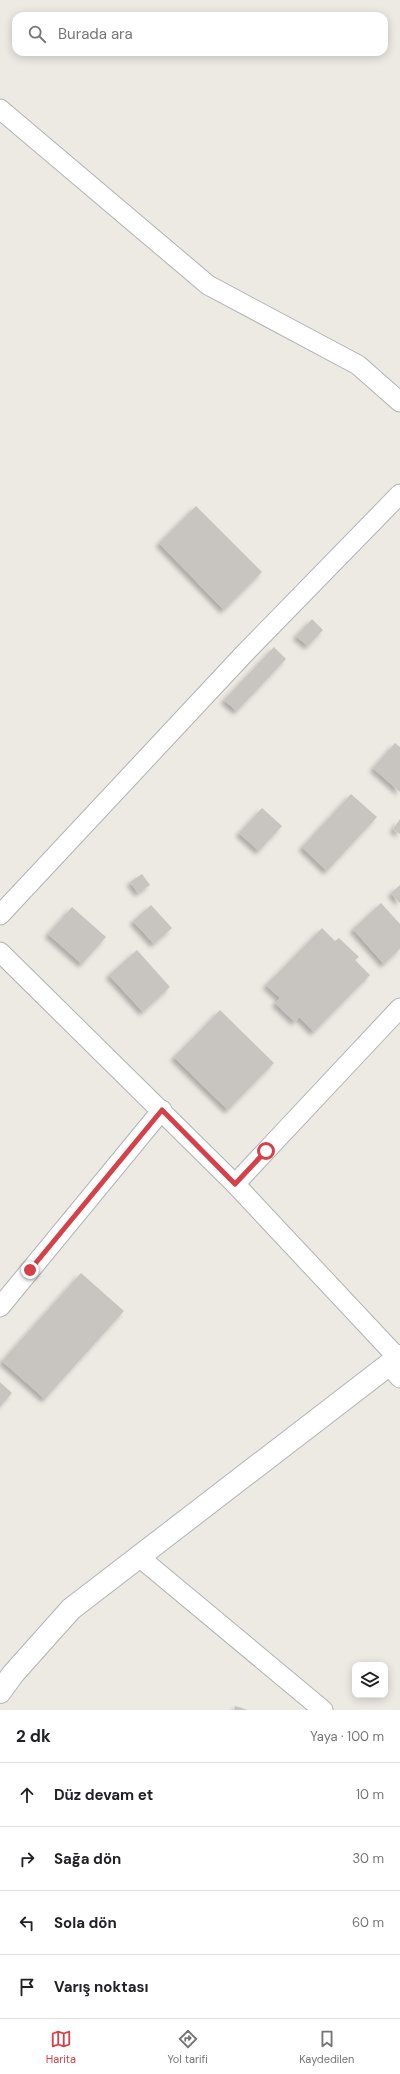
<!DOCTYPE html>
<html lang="tr">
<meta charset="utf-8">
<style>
:root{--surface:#fff;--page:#f6f6f6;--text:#202124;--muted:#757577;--line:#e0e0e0;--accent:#d64149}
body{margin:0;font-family:"DM Sans",sans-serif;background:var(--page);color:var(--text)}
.controls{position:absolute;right:12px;bottom:12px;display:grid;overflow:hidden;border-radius:8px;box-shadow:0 2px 10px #0003}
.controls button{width:36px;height:36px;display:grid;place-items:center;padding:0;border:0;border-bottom:1px solid var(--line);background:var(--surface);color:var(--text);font:20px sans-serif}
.stop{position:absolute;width:12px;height:12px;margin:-9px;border:3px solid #d64149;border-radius:50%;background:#fff}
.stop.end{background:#d64149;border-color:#fff;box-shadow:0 1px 4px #0008}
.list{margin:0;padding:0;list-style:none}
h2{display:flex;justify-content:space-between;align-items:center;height:52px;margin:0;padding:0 16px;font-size:17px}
h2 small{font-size:13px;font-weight:400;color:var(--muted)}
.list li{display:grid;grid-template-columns:26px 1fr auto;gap:12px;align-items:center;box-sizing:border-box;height:64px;padding:0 16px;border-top:1px solid var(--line)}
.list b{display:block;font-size:15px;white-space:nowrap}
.list em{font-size:13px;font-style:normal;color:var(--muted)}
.icon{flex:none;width:22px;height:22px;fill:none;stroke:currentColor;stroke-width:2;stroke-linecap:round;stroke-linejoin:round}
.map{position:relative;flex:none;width:400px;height:1710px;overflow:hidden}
.search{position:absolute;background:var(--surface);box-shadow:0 2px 10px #0003;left:12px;right:12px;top:12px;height:44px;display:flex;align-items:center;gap:10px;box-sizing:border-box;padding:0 14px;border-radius:12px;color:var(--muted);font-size:15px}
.sheet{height:308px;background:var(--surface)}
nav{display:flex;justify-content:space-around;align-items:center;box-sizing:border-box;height:56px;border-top:1px solid var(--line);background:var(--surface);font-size:11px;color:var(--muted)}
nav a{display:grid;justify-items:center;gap:2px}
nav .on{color:var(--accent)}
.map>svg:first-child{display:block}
.building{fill:#c8c5c0;filter:url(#shadow)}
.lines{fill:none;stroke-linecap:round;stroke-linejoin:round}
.street-casing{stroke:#afb2b5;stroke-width:21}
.secondary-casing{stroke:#b0b4b7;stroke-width:24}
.street{stroke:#fff;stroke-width:19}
.secondary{stroke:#fff;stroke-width:22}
.route{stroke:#d64149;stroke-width:5}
</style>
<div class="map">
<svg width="400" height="1710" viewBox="0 0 400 1710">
<defs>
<filter id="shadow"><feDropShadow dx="-3.5" dy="3.5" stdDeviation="2" flood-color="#0004"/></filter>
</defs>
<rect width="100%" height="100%" fill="#edeae4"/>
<!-- building -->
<g class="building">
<path d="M196,506L262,572L224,610L159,543Z"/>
<path d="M312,619L323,630L308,646L296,636Z"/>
<path d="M274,647L286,659L237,711L224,700Z"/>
<path d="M395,743L400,747V792L373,768Z"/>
<path d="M351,794L377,817L327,871L302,847Z"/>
<path d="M262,808L282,826L259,851L239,833Z"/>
<path d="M400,819V834L393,829Z"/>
<path d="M142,874L150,885L138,893L130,882Z"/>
<path d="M400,885V903L391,893Z"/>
<path d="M381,903L400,924V949L384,964L353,929Z"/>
<path d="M151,905L172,928L154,944L133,921Z"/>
<path d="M72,907L106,937L82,964L48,934Z"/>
<path d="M322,928L335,941L339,938L359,957L355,960L370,975L314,1032L299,1017L295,1022L275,1003L280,998L266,985Z"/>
<path d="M137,950L170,987L143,1012L109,975Z"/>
<path d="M220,1010L274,1063L228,1110L174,1057Z"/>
<path d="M81,1273L124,1311L45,1399L2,1361Z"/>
<path d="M0,1382L12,1393L0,1407Z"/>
<path d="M235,1706L248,1710H234Z"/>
</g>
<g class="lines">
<defs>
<g id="street">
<path d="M0,109L208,285L358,365L400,402"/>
<path d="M0,915L243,655L400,494"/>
<path d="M0,952L235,1184L398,1358"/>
<path d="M235,1184L400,1008"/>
<path d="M0,1307L162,1110"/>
<path d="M389,1365L400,1378"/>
<path d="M138,1556L323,1710"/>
</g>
<path id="secondary" d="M0,1692L13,1674L71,1609L400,1356"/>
</defs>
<!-- street casing -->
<use href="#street" class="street-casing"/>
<!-- secondary casing -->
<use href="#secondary" class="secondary-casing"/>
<!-- street -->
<use href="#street" class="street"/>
<!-- secondary -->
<use href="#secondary" class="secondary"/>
</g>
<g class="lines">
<!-- route -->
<path class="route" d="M30,1270L162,1110L235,1184L266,1151"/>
</g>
</svg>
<div class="controls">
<button><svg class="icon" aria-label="layers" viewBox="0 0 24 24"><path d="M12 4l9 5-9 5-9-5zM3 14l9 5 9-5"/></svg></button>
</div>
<div class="stop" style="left:266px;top:1151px"></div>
<div class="stop end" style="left:30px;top:1270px"></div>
<div class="search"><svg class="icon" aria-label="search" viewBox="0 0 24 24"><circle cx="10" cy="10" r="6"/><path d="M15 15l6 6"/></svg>Burada ara</div>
</div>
<section class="sheet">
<h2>2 dk<small>Yaya · 100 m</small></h2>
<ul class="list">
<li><svg class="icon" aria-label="ahead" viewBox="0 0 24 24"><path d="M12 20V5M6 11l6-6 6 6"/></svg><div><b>Düz devam et</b></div><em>10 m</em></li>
<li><svg class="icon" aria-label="right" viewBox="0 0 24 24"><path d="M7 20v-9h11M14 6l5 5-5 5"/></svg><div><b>Sağa dön</b></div><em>30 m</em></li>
<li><svg class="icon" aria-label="left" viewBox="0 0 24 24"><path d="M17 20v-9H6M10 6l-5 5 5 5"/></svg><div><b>Sola dön</b></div><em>60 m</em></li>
<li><svg class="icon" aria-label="arrive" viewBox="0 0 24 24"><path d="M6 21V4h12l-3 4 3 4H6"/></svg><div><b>Varış noktası</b></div></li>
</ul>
</section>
<nav>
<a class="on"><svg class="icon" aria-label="map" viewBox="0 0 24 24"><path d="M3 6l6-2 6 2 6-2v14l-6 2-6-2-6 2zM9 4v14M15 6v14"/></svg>Harita</a>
<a><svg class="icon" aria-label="directions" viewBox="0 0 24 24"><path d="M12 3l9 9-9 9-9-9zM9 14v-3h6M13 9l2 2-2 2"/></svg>Yol tarifi</a>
<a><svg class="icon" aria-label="saved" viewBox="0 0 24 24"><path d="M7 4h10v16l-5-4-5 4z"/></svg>Kaydedilen</a>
</nav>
